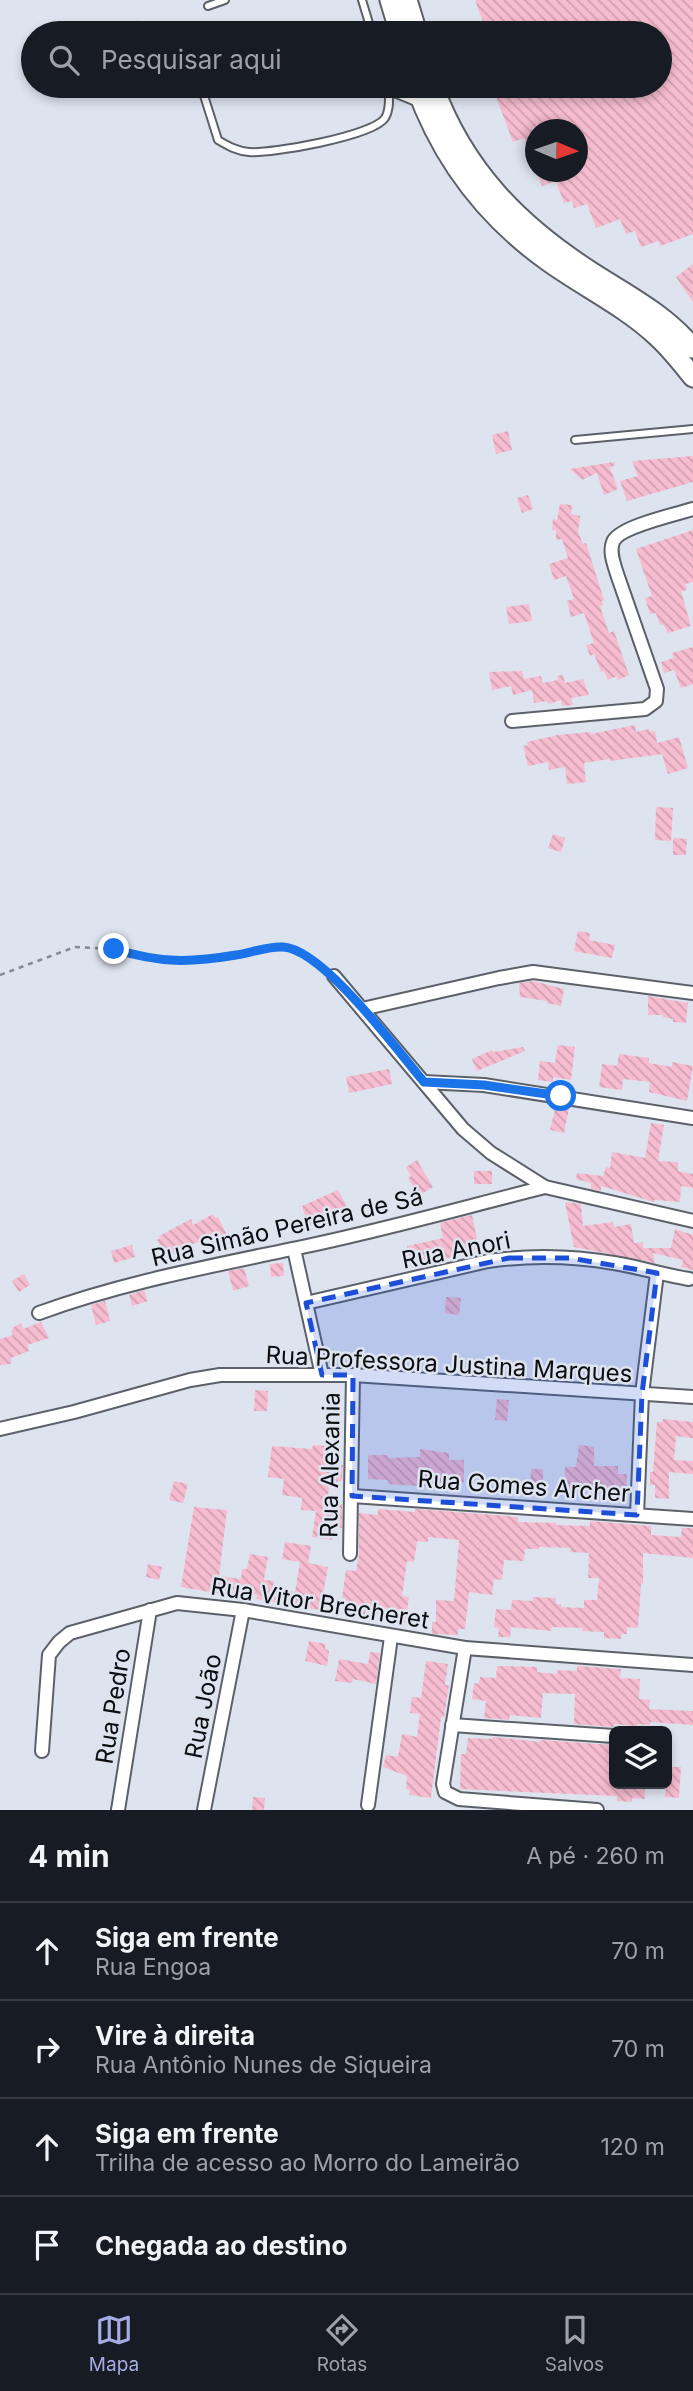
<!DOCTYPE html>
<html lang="pt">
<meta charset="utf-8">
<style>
:root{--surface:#171b24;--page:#242831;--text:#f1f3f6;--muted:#9ea1a6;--line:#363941;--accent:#a4ace3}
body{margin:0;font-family:Inter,sans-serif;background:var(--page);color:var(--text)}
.controls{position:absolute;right:21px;bottom:21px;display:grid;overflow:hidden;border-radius:10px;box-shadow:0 4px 10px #0003}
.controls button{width:63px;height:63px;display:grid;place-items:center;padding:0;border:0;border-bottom:2px solid var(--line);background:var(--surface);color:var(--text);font:35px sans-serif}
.compass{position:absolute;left:525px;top:119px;width:63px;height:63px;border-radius:50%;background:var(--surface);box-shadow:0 4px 10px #0003;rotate:92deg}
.stop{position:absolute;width:21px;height:21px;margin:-16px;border:5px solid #1a73e8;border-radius:50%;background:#fff}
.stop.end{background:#1a73e8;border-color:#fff;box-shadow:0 2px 7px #0008}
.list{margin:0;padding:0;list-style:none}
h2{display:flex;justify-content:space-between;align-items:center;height:91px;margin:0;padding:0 28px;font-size:30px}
h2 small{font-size:23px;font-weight:400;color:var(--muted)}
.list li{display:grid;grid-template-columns:46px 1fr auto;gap:21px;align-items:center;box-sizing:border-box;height:98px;padding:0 28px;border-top:2px solid var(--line)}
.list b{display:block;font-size:26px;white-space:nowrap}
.list p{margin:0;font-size:23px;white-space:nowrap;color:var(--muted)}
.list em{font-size:23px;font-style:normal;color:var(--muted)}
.icon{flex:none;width:38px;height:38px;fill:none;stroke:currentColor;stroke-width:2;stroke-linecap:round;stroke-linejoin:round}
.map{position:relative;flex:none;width:693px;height:1810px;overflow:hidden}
.search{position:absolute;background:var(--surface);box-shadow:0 4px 10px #0003;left:21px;right:21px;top:21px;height:77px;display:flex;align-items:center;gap:18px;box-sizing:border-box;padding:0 24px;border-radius:38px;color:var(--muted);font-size:26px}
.sheet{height:483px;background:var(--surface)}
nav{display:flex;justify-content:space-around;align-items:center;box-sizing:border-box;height:98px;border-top:2px solid var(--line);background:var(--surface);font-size:19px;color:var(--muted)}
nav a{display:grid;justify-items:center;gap:4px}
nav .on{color:var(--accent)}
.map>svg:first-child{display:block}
.building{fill:url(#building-back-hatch)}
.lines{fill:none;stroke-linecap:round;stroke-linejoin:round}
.service-casing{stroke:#5c6169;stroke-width:10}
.minor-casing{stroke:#5c6169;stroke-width:16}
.primary-casing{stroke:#5c6169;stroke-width:23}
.path{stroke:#868a92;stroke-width:2.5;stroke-dasharray:5 5;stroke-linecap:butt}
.service{stroke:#fff;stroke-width:6}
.minor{stroke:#fff;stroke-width:12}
.primary{stroke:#fff;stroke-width:19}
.route{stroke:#1a73e8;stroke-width:9}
.marked{fill:#1d4ed8;fill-opacity:0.2;stroke:#1d4ed8;stroke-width:5;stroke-dasharray:14 9;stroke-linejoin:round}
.labels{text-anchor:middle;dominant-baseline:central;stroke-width:5;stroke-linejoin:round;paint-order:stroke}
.street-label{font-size:24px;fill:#0b0d10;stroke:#dee4ef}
</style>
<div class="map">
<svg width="693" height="1810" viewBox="0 0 693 1810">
<defs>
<pattern id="building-back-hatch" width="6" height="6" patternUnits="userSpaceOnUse" patternTransform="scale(1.75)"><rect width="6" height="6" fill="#f6bccf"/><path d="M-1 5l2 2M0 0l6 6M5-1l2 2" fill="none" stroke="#d2a0b1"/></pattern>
</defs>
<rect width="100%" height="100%" fill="#dee4ef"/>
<!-- building -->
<g class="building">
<path d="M475,0H693V234L660,246L658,241L641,247L635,231L626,234L620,219L596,228L587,204L574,208L572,201L564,203L556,181L542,186L537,172H578V130H536L534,165L524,138L513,142L492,86H660V33H487Z"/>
<path d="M139,20L145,33H108Z"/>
<path d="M693,264V302L676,277Z"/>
<path d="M508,431L512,450L496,454L492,435Z"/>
<path d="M693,456V482L627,501L620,481L638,476L632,461Z"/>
<path d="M614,462L615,465L610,468L618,489L604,495L597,473L582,480L570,469Z"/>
<path d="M528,495L533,509L522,513L517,498Z"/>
<path d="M560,504L572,505L571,514L580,516L578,532L583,544L586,543L604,600L601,601L603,605L600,606L609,633L614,631L629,675L618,680L617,676L608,680L604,671L601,672L594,654L590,656L586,645L594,643L584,613L571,617L567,601L574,599L566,576L554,580L549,564L568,558L562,539L556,540V530H552L553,519L557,520Z"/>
<path d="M693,530V582L685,584L687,590L681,591L691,626L668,633L663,624L660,625L656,613L650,614L645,598L652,596L636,549Z"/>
<path d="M529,604L532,621L509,624L506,607Z"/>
<path d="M693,647V684L681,688L674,670L664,673L661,662L674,658L672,653Z"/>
<path d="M522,671L524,679L541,676L543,683L558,680L557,676L563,675L565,683L583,679L589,695L571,698L573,705L562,706L561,700L548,704L547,701L534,703L532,690L513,695L511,686L492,690L489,672Z"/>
<path d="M635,725L636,732L649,729L650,732L655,731L657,743L679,737L688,768L668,774L662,754L610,761L609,759L584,763L586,782L567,784L565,767L549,770L548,762L528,766L523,746L528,745L527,742L558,735L590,732L591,734Z"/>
<path d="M656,807L673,808L671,841L655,840Z"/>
<path d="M553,834L565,838L561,852L548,848Z"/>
<path d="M673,838L687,839L686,855H673Z"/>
<path d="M578,931L590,933L589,940L615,945L612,958L574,951Z"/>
<path d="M533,981L564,989L561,1006L547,1003V1001L520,997L519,983Z"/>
<path d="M648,996L688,1003L686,1023L673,1022V1019L663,1017V1015H648Z"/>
<path d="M558,1045L575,1047L571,1080L553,1077V1082L538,1080L540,1061L555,1063Z"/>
<path d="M523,1047L525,1051L477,1071L472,1059L492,1050L493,1052Z"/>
<path d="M619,1054L649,1058V1063L672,1067V1062L693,1066L687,1101L649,1092L650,1082L623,1079L622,1090L599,1087L602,1064L617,1066Z"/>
<path d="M389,1069L392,1084L349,1093L346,1077Z"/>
<path d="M556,1105L569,1108L564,1133L550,1130Z"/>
<path d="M651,1123L664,1125L658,1161L678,1162V1171L693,1174V1188L681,1186L680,1202L654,1200V1202L601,1186V1191L591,1189V1183L576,1179L577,1173L603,1176L606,1167L610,1168L612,1152L645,1158Z"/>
<path d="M417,1160L433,1187L418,1196L408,1178L411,1176L406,1167Z"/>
<rect x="474" y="1171" width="18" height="13"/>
<path d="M338,1190L349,1210L308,1226L302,1206Z"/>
<path d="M565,1202L581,1204L583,1226L613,1222L614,1227L631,1224L634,1243L643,1242V1248H671L675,1229L693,1235V1270L681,1267L683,1260L653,1253L655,1263L574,1247Z"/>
<path d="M213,1214L215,1218L218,1217L228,1237L213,1245L209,1237L166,1256L157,1240L160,1238L159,1236L191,1219L193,1225Z"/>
<path d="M472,1215L479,1249L465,1251V1254L411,1267L407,1246L443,1238L440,1223Z"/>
<path d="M132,1245L135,1257L114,1263L111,1251Z"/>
<path d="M283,1263L284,1276L271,1277L270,1264Z"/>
<path d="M244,1268L249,1286L233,1291L228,1271Z"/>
<path d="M24,1274L30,1285L19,1292L12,1281Z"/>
<path d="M144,1290L148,1301L132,1306L129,1295Z"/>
<path d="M446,1297L461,1298L459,1315L445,1313Z"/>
<path d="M105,1301L110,1321L96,1325L91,1305Z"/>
<path d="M41,1322L49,1338L27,1345L29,1351L11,1358V1364L0,1365V1339L13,1335L11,1331L14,1327L21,1323L23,1329Z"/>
<path d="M255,1390L268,1391L267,1411H254Z"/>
<path d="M497,1399L509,1400L507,1421L495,1420Z"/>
<path d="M663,1419L693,1422V1438L676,1436L674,1460L693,1461V1474L669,1472V1499L655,1498V1485H650V1472H653L657,1422H662Z"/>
<path d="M313,1445L338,1447L337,1466L343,1465L342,1481L329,1482L328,1503L342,1504V1528L335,1527L332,1540L312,1537L316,1511L301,1510L302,1498L282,1495L284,1479L268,1477L272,1446L312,1449Z"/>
<path d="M579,1445L594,1447V1466H618V1474H627L626,1495H610V1490L565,1488V1467H576Z"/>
<path d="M420,1449L449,1453V1460H464V1482L436,1483L435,1487L388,1484V1480L368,1479V1455H388V1458L420,1457Z"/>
<path d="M531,1469H543V1494H530Z"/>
<path d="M174,1481L188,1484L183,1503L169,1500Z"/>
<path d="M194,1507L227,1510L219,1576L241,1579L242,1569H247L250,1554L268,1557L264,1580L274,1581L273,1588L295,1592L300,1562L282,1559L285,1542L311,1546L308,1563L328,1567L320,1610L256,1599L257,1595L234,1592L233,1596L181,1587Z"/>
<path d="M378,1509L415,1512V1509L430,1510L518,1517V1522L556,1523V1525L590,1526V1521L651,1526V1535L681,1537L682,1528H693V1558L643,1553V1584H641L638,1628L627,1627V1634H622L621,1639L604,1638V1632L582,1631L583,1628L552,1627L551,1631L511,1627L510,1637H498L499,1628L494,1627L496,1609L511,1610L512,1600L533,1601V1597L556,1598V1604H561V1607L584,1608V1600H597L599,1578H588L589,1553L570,1552L571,1548L539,1547V1549H525L524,1561L504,1560L502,1580L494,1579L492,1595L469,1592L465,1629H458V1635L432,1634V1622H436V1600L454,1601L459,1540L428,1537V1542L417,1541L414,1562L407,1561L402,1596L409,1597L405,1623L391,1621V1616L367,1613V1616L343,1613L345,1598H342L346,1570L356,1571L359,1555V1513L378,1515Z"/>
<path d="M148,1564L162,1567L159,1580L146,1577Z"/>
<path d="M309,1641L326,1644L325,1649L329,1651L327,1666L305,1661Z"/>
<path d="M370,1652L380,1653L376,1684L353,1679L352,1683L335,1681L339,1659L368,1664Z"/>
<path d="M426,1661L448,1664L445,1685H449L444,1717H441L431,1798L409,1795L410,1790L406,1789L407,1776L383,1767L386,1755L398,1757L402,1734L417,1737L420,1714L410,1713L412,1697L421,1698Z"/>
<path d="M497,1666L537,1667V1672L557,1674L558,1670L577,1671V1666L621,1669L620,1678L640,1679L639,1699L650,1700L649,1709L693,1711V1725L650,1722V1725L637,1724V1726L614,1724V1727L574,1724L575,1694L543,1693L541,1718L510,1715L509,1720L484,1718L486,1701L472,1699L474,1683L479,1684L480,1677L496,1678Z"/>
<path d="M493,1737L540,1742V1740L614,1745V1784H645V1799L632,1798V1802L617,1801V1796L460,1789L461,1754H466L468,1738L493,1739Z"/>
<path d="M667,1767H681L679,1798L665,1797Z"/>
<path d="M253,1797L265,1798L264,1810H252Z"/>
</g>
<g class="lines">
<defs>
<g id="service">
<path d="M362,0L372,33"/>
<path d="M208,6L225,0"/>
<path d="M201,86L218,140C228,146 237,151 249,152C271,154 373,136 385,118C390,110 389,100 389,91L418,103"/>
<path d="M575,440L693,429"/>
</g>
<g id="minor">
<path d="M512,721L645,709L656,701L657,689L617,574C614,564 609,552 613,542C618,527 677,514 693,509"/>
<path d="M334,976L463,1129L491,1153L545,1187L693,1221"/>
<path d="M362,1009L499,978L533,972L693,993"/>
<path d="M424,1082L484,1085L693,1118"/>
<path d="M294,1249L322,1375"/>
<path d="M306,1303L488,1261C530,1255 573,1256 614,1263C639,1267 664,1275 689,1279"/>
<path d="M39,1313C121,1283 207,1267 292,1249C377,1232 461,1208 545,1187"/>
<path d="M0,1429L74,1412L190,1380L220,1375H353L693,1397"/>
<path d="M352,1496L693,1519"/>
<path d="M637,1515L642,1394L657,1273"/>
<path d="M350,1554L353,1375"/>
<path d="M465,1648L443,1784L445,1792L459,1799L597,1810"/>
<path d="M452,1725L614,1736"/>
<path d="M42,1751L49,1655L59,1642L70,1633L177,1603L243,1610L465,1648L693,1665"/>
<path d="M368,1805L391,1637"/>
<path d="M118,1810L150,1610"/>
<path d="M204,1810L243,1610"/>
</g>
<g id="primary">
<path d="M390,0L400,33"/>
<path d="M407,0L417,33"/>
<path d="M416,86C442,159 485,216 548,261C584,287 625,306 658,337C671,349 682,363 693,377"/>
<path d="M433,86C464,172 522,229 599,277C634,299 666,316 693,348"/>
</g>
</defs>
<!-- service casing -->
<use href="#service" class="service-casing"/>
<!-- minor casing -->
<use href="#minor" class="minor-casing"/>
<!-- primary casing -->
<use href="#primary" class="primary-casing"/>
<!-- path -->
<path class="path" d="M0,975L75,947L114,949L144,958L174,962L207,960L284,947L308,956L326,969"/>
<!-- service -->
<use href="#service" class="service"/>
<!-- minor -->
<use href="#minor" class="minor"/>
<!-- primary -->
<use href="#primary" class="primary"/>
</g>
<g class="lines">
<!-- route -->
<path class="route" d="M114,949C160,963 189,963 236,955C250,953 268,946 283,947C323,949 397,1050 424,1082L484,1085L561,1096"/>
</g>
<!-- marked area -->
<path class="marked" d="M509,1258H570L657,1273L642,1394L637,1515L352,1496L353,1375H322L306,1303Z"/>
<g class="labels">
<!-- street labels -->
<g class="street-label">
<text transform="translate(287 1227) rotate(-13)">Rua Simão Pereira de Sá</text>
<text transform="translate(456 1250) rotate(-11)">Rua Anori</text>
<text transform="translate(449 1364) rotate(3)">Rua Professora Justina Marques</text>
<text transform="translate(330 1465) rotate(-89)">Rua Alexania</text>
<text transform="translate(524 1486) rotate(4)">Rua Gomes Archer</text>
<text transform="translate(320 1603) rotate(9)">Rua Vitor Brecheret</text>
<text transform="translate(113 1706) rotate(-81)">Rua Pedro</text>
<text transform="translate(203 1706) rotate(-79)">Rua João</text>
</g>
</g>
</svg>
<div class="controls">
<button><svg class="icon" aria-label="layers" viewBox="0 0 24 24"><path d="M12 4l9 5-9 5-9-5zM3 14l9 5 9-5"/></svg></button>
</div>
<svg class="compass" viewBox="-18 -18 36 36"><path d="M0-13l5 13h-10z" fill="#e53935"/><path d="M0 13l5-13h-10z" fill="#9ea1a6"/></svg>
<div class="stop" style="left:561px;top:1096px"></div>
<div class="stop end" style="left:114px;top:949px"></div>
<div class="search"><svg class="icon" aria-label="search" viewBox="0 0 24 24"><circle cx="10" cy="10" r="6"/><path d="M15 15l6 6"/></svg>Pesquisar aqui</div>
</div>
<section class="sheet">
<h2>4 min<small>A pé · 260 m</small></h2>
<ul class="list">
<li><svg class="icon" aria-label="ahead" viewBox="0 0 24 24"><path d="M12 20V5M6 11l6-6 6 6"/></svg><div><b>Siga em frente</b><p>Rua Engoa</p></div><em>70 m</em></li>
<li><svg class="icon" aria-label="right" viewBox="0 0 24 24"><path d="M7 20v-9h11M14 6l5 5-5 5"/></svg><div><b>Vire à direita</b><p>Rua Antônio Nunes de Siqueira</p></div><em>70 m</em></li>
<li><svg class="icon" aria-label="ahead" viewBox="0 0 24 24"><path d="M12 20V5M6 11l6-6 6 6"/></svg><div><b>Siga em frente</b><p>Trilha de acesso ao Morro do Lameirão</p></div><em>120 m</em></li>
<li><svg class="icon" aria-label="arrive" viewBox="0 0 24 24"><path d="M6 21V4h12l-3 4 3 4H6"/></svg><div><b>Chegada ao destino</b></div></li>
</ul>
</section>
<nav>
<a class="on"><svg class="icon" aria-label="map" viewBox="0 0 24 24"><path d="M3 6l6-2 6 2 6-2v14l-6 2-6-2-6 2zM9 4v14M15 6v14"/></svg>Mapa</a>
<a><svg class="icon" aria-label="directions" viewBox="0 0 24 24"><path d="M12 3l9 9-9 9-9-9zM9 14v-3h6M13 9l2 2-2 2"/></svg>Rotas</a>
<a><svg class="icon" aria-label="saved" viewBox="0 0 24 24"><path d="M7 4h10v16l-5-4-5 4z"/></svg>Salvos</a>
</nav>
